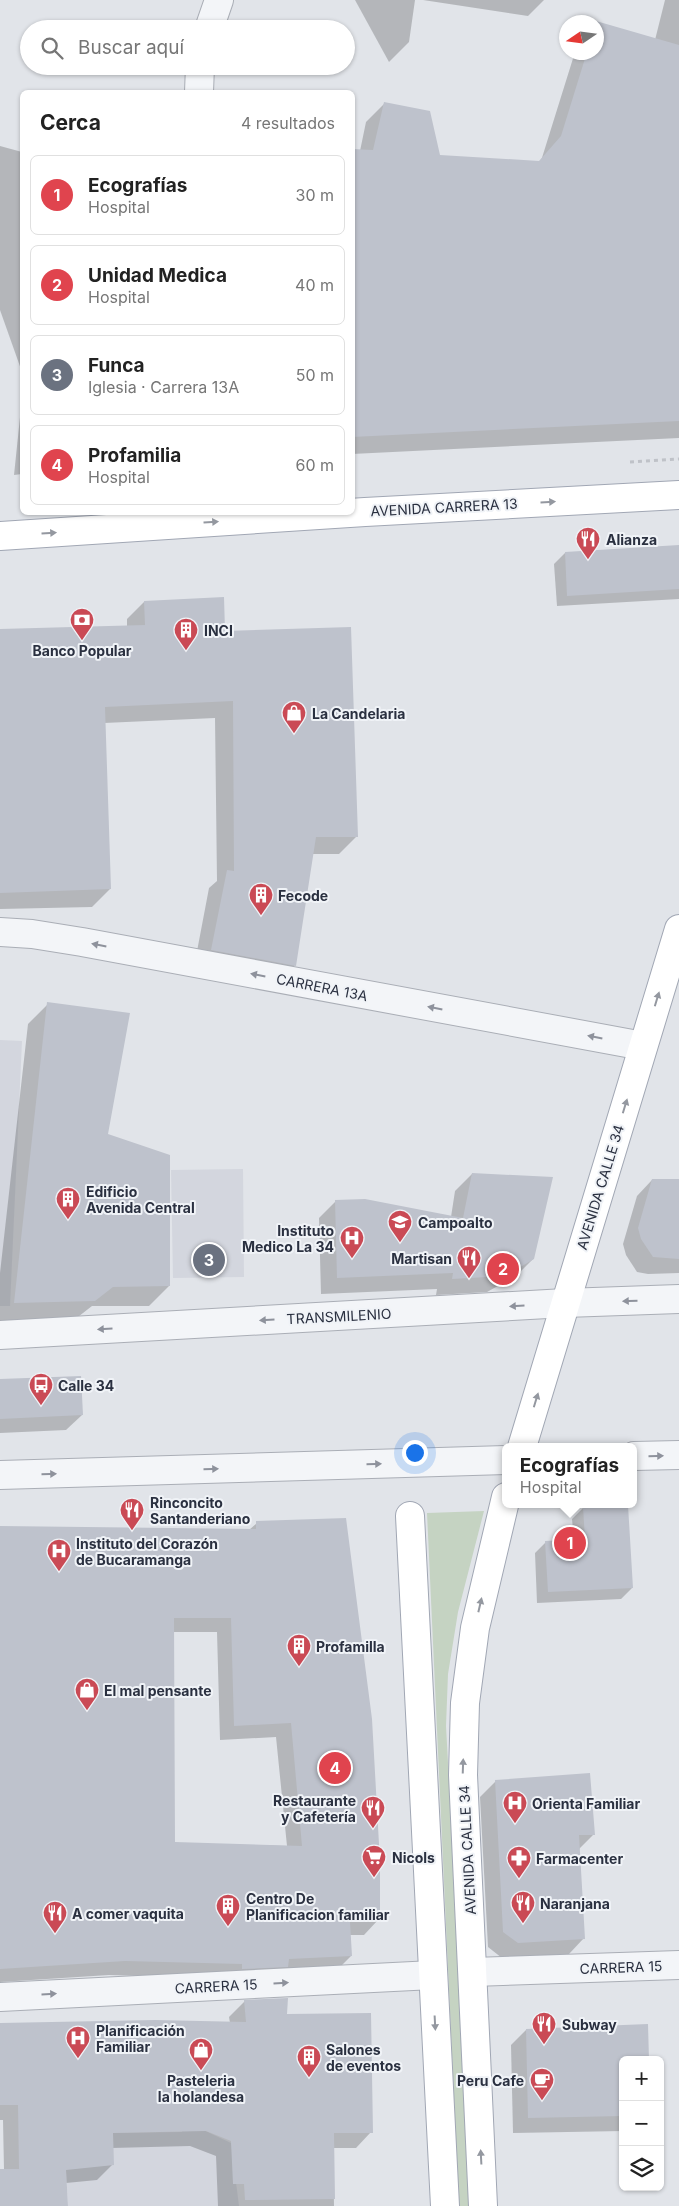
<!DOCTYPE html>
<html lang="es">
<meta charset="utf-8">
<style>
:root{--surface:#fff;--page:#f6f6f6;--text:#222;--muted:#767676;--line:#e0e0e0;--accent:#ca4a55}
body{margin:0;font-family:Inter,sans-serif;background:var(--page);color:var(--text)}
.controls{position:absolute;right:15px;bottom:15px;display:grid;overflow:hidden;border-radius:8px;box-shadow:0 1px 4px #0004}
.controls button{width:45px;height:45px;display:grid;place-items:center;padding:0;border:0;border-bottom:1px solid var(--line);background:var(--surface);color:var(--text);font:25px sans-serif}
.compass{position:absolute;left:559px;top:15px;width:45px;height:45px;border-radius:50%;background:var(--surface);box-shadow:0 1px 4px #0004;rotate:257deg}
.you{position:absolute;left:414px;top:1452px;width:18px;height:18px;margin:-12px;border:4px solid #fff;border-radius:50%;background:#1a73e8;box-shadow:0 0 0 8px #1a73e833}
.badge{display:grid;place-items:center;width:32px;height:32px;border-radius:50%;background:var(--accent);color:#fff;font-size:16px;font-weight:700}
.pin{position:absolute;translate:-50% -50%;border:2px solid #fff;box-shadow:0 1px 5px #0006}
.popup{position:absolute;left:502px;top:1443px;width:135px;height:65px;box-sizing:border-box;display:grid;place-content:center;border-radius:8px;background:var(--surface);filter:drop-shadow(0 1px 4px #0005);font-size:16px;white-space:nowrap;color:var(--muted)}
.popup b{font-size:19px;color:var(--text)}
.popup::after{content:'';position:absolute;left:50%;top:100%;margin-left:-10px;border:10px solid transparent;border-top-color:var(--surface)}
.list{margin:0;padding:0;list-style:none}
h2{display:flex;justify-content:space-between;align-items:center;height:65px;margin:0;padding:0 20px;font-size:21px}
h2 small{font-size:16px;font-weight:400;color:var(--muted)}
.list li{display:grid;grid-template-columns:32px 1fr auto;gap:15px;align-items:center;box-sizing:border-box;height:80px;margin:0 10px 10px;padding:0 10px;border:1px solid var(--line);border-radius:8px}
.list b{display:block;font-size:19px;white-space:nowrap}
.list p{margin:0;font-size:16px;white-space:nowrap;color:var(--muted)}
.list em{font-size:16px;font-style:normal;color:var(--muted)}
.icon{flex:none;width:28px;height:28px;fill:none;stroke:currentColor;stroke-width:2;stroke-linecap:round;stroke-linejoin:round}
.map{position:relative;flex:none;width:679px;height:2206px;overflow:hidden}
.search{position:absolute;background:var(--surface);box-shadow:0 1px 4px #0004;left:20px;top:20px;width:335px;height:55px;display:flex;align-items:center;gap:12px;box-sizing:border-box;padding:0 18px;border-radius:28px;color:var(--muted);font-size:19px}
.panel{position:absolute;background:var(--surface);box-shadow:0 1px 4px #0004;left:20px;top:90px;width:335px;height:425px;border-radius:8px}
.map>svg:first-child{display:block}
.built{fill:#d3d6de}
.green{fill:#c5d3c2}
.shadow{fill:#0003;fill-rule:evenodd}
.building{fill:#bec2cc;fill-rule:evenodd}
.lines{fill:none;stroke-linecap:round;stroke-linejoin:round}
.minor-casing{stroke:#aaaeb6;stroke-width:30}
.major-casing{stroke:#a1a7b4;stroke-width:30}
.path{stroke:#bfc2c8;stroke-width:3;stroke-dasharray:4 4;stroke-linecap:butt}
.minor{stroke:#f3f5f8;stroke-width:28}
.major{stroke:#fff;stroke-width:28}
.oneway{fill:#9498a0}
.oneway2{fill:#8e929c}
.labels{text-anchor:middle;dominant-baseline:central;stroke-width:4;stroke-linejoin:round;paint-order:stroke}
.street-label{font-size:14px;fill:#2a3040;stroke:#f0f3f7}
.poi-label{font-size:14px;font-weight:bold;fill:#2a3040;stroke:#f0f3f7;text-anchor:start}
</style>
<div class="map">
<svg width="679" height="2206" viewBox="0 0 679 2206">
<rect width="100%" height="100%" fill="#e1e4e9"/>
<!-- built -->
<g class="built">
<path d="M0,1040L22,1041L10,1306H0Z"/>
<path d="M243,1169L244,1277L173,1278L171,1170Z"/>
<path d="M182,2120L231,2143L239,2206H68L66,2170L113,2133L182,2132Z"/>
</g>
<!-- green -->
<path class="green" d="M484,1511L458,1612L448,1674L446,1726L472,2206H459L427,1513Z"/>
<!-- shadow -->
<g class="shadow">
<path d="M355,0H415L409,42L389,62Z"/>
<path d="M423,0H544L528,16Z"/>
<path d="M665,0H679V438L352,454V150L360,151L366,122L384,104L439,156L536,177L575,52H596L655,40Z"/>
<path d="M0,146L22,152V372L0,310Z"/>
<path d="M22,398V474L14,475Z"/>
<path d="M679,546V599L557,606L554,564L565,553Z"/>
<path d="M144,602L224,632L357,836L339,854H312L295,965L277,983L194,967L209,888L217,881L215,718L104,723L110,889L92,907L0,909V631L127,627V619Z"/>
<path d="M48,1004L107,1135L169,1286L149,1306H92L74,1320L0,1322V1273L28,1024Z"/>
<path d="M472,1174L533,1259L516,1276L487,1292L436,1295L437,1289L321,1294L319,1218L336,1201L451,1217L455,1191Z"/>
<path d="M652,1180H679V1273L648,1274L637,1272L626,1255L623,1244L637,1196Z"/>
<path d="M0,1380L82,1415L66,1430L0,1433Z"/>
<path d="M583,1508L632,1588L621,1599L537,1603L535,1553L546,1542L574,1541L572,1519Z"/>
<path d="M257,1523L378,1920L364,1935H350L351,1956L336,1971L228,1978L109,1975L0,1982V1527L249,1530ZM172,1632H217L220,1740L276,1737L287,1846L174,1843Z"/>
<path d="M496,1781L593,1835L579,1849L584,1938L569,1954L502,1958L488,1947L480,1797Z"/>
<path d="M245,2001L286,2016L371,2132L356,2148H333L334,2206H218L216,2156L190,2146L112,2148L113,2164L97,2180L66,2183L67,2206H0V2170H4L3,2120H0V2029L230,2023L229,2017Z"/>
<path d="M526,2030L623,2060V2131L513,2133L511,2045Z"/>
</g>
<!-- building -->
<g class="building">
<path d="M596,21L679,45V421L352,437V149L373,150L384,102L430,111L440,155L539,161L561,136L587,52H596Z"/>
<path d="M679,545V589L567,596L565,552Z"/>
<path d="M224,597L225,631L351,627L358,837H316L296,966L211,950L227,870L234,871L233,701L105,707L111,889L0,893V629L145,625L144,601Z"/>
<path d="M47,1002L130,1013L108,1134L170,1155V1286L113,1287L95,1301L14,1303Z"/>
<path d="M472,1173L553,1177L534,1259L505,1276L452,1279L453,1273L337,1278L335,1200L365,1199L463,1218Z"/>
<path d="M652,1179H679V1259L653,1257L641,1239L638,1228Z"/>
<path d="M81,1376L83,1415L0,1419V1379Z"/>
<path d="M628,1505L633,1588L548,1592L545,1541L585,1539L583,1507Z"/>
<path d="M346,1518L372,1719L380,1862V1920L350,1922L352,1956L289,1959L288,1967L242,1969V1964L125,1961L0,1969V1526L256,1529V1521ZM174,1618H231L234,1726L291,1723L302,1846L175,1842Z"/>
<path d="M590,1773L595,1835H579L585,1939L518,1943L503,1932L495,1780Z"/>
<path d="M288,1998L287,2014L371,2013L373,2133H334L335,2199L245,2200L244,2184H233L231,2141L206,2131L113,2133L114,2165L66,2170L68,2206H0V2169H19L18,2105H0V2023L155,2020L246,2022L244,2000Z"/>
<path d="M648,2024L649,2060H623V2116L528,2118L526,2029Z"/>
</g>
<g class="lines">
<defs>
<g id="minor">
<path d="M209,29L219,0"/>
<path d="M199,92L200,66"/>
<path d="M0,932L32,934L82,942L643,1046"/>
<path d="M0,1335L565,1303L679,1299"/>
<path d="M634,1456L679,1455"/>
<path d="M0,1475L506,1460"/>
<path d="M473,1972L679,1965"/>
<path d="M0,1997L433,1975"/>
</g>
<g id="major">
<path d="M0,536L365,512L679,495"/>
<path d="M522,1447L679,929"/>
<path d="M410,1516L445,2206"/>
<path d="M483,2206L463,1775L465,1703L475,1628L506,1497"/>
</g>
</defs>
<!-- minor casing -->
<use href="#minor" class="minor-casing"/>
<!-- major casing -->
<use href="#major" class="major-casing"/>
<!-- path -->
<path class="path" d="M630,462L679,459"/>
<!-- minor -->
<use href="#minor" class="minor"/>
<!-- major -->
<use href="#major" class="major"/>
</g>
<!-- one-way arrows -->
<defs><path id="oneway-solid" d="M-6-.8H1V-3.2L6.5 0L1 3.2V.8H-6Z" transform="scale(1.25)"/></defs>
<g class="oneway">
<use href="#oneway-solid" transform="translate(548 502) rotate(-3)"/>
<use href="#oneway-solid" transform="translate(211 522) rotate(-4)"/>
<use href="#oneway-solid" transform="translate(49 533) rotate(-4)"/>
<use href="#oneway-solid" transform="translate(657 999) rotate(-73)"/>
<use href="#oneway-solid" transform="translate(625 1106) rotate(-73)"/>
<use href="#oneway-solid" transform="translate(536 1400) rotate(-73)"/>
<use href="#oneway-solid" transform="translate(480 1605) rotate(-77)"/>
<use href="#oneway-solid" transform="translate(463 1766) rotate(-88)"/>
<use href="#oneway-solid" transform="translate(435 2023) rotate(87)"/>
<use href="#oneway-solid" transform="translate(481 2157) rotate(-93)"/>
</g>
<g class="oneway2">
<use href="#oneway-solid" transform="translate(99 945) rotate(-169)"/>
<use href="#oneway-solid" transform="translate(258 975) rotate(-169)"/>
<use href="#oneway-solid" transform="translate(435 1008) rotate(-169)"/>
<use href="#oneway-solid" transform="translate(595 1037) rotate(-169)"/>
<use href="#oneway-solid" transform="translate(630 1301) rotate(178)"/>
<use href="#oneway-solid" transform="translate(517 1306) rotate(177)"/>
<use href="#oneway-solid" transform="translate(267 1320) rotate(177)"/>
<use href="#oneway-solid" transform="translate(105 1329) rotate(177)"/>
<use href="#oneway-solid" transform="translate(656 1456) rotate(-1)"/>
<use href="#oneway-solid" transform="translate(374 1464) rotate(-2)"/>
<use href="#oneway-solid" transform="translate(211 1469) rotate(-2)"/>
<use href="#oneway-solid" transform="translate(49 1474) rotate(-2)"/>
<use href="#oneway-solid" transform="translate(281 1983) rotate(-3)"/>
<use href="#oneway-solid" transform="translate(49 1994) rotate(-3)"/>
</g>
<!-- icons -->
<defs>
<symbol id="restaurant-pin" viewBox="-11 -11 22 30"><path d="M0 17L-7.5 6A9.5 9.5 0 1 1 7.5 6Z" fill="#ca4a55" stroke="#f0f3f7"/><path d="M-5-6h1v4h1v-4h1v4h1v-4h1v5L-1.5 .5V6h-2V.5L-5-1ZM5-6V6H3V1.5H1.5Q1.5-4 5-6Z" fill="#fff"/></symbol>
<symbol id="bank-pin" viewBox="-11 -11 22 30"><path d="M0 17L-7.5 6A9.5 9.5 0 1 1 7.5 6Z" fill="#ca4a55" stroke="#f0f3f7"/><path d="M-6-4H6V4H-6ZM0-2.3a2.3 2.3 0 1 0 0 4.6a2.3 2.3 0 1 0 0-4.6Z" fill="#fff"/></symbol>
<symbol id="building-pin" viewBox="-11 -11 22 30"><path d="M0 17L-7.5 6A9.5 9.5 0 1 1 7.5 6Z" fill="#ca4a55" stroke="#f0f3f7"/><path d="M-4-6H4V6H1V3H-1V6H-4ZM-2.5-4.3h1.7v1.8h-1.7ZM.8-4.3h1.7v1.8H.8ZM-2.5-1h1.7V.8h-1.7ZM.8-1h1.7V.8H.8Z" fill="#fff"/></symbol>
<symbol id="shop-pin" viewBox="-11 -11 22 30"><path d="M0 17L-7.5 6A9.5 9.5 0 1 1 7.5 6Z" fill="#ca4a55" stroke="#f0f3f7"/><path d="M-5-2.5h2.3a2.7 3.5 0 0 1 5.4 0H5L5.5 6h-11ZM-1.5-2.5h3a1.5 2.3 0 0 0-3 0Z" fill="#fff"/></symbol>
<symbol id="university-pin" viewBox="-11 -11 22 30"><path d="M0 17L-7.5 6A9.5 9.5 0 1 1 7.5 6Z" fill="#ca4a55" stroke="#f0f3f7"/><path d="M0-5L7-2L0 1L-7-2ZM-4 1L0 2.5L4 1V4Q0 6-4 4Z" fill="#fff"/></symbol>
<symbol id="hospital-pin" viewBox="-11 -11 22 30"><path d="M0 17L-7.5 6A9.5 9.5 0 1 1 7.5 6Z" fill="#ca4a55" stroke="#f0f3f7"/><path d="M-5-5h3v3.5h4V-5h3V5h-3V1.5h-4V5h-3Z" fill="#fff"/></symbol>
<symbol id="bus-pin" viewBox="-11 -11 22 30"><path d="M0 17L-7.5 6A9.5 9.5 0 1 1 7.5 6Z" fill="#ca4a55" stroke="#f0f3f7"/><path d="M-5-6H5V4H4V6H2V4H-2V6H-4V4H-5ZM-3.5-4V0h7V-4ZM-3.5 1.2v1.5H-2V1.2ZM2 1.2v1.5H3.5V1.2Z" fill="#fff"/></symbol>
<symbol id="supermarket-pin" viewBox="-11 -11 22 30"><path d="M0 17L-7.5 6A9.5 9.5 0 1 1 7.5 6Z" fill="#ca4a55" stroke="#f0f3f7"/><path d="M-6-5.5h2.5l.6 2H6L4.5 2H-2.5L-4.4-4H-6ZM-1.5 3.2a1.3 1.3 0 1 0 .1 0ZM3 3.2a1.3 1.3 0 1 0 .1 0Z" fill="#fff"/></symbol>
<symbol id="pharmacy-pin" viewBox="-11 -11 22 30"><path d="M0 17L-7.5 6A9.5 9.5 0 1 1 7.5 6Z" fill="#ca4a55" stroke="#f0f3f7"/><path d="M-2-6h4v4h4v4h-4v4h-4v-4h-4v-4h4Z" fill="#fff"/></symbol>
<symbol id="cafe-pin" viewBox="-11 -11 22 30"><path d="M0 17L-7.5 6A9.5 9.5 0 1 1 7.5 6Z" fill="#ca4a55" stroke="#f0f3f7"/><path d="M-5.5-4.5H6V0H3Q3 3.5 0 3.5H-2.5Q-5.5 3.5-5.5 0ZM3-3.2v2h1.7v-2ZM-6 4.5H4V6H-6Z" fill="#fff"/></symbol>
</defs>
<g fill-rule="evenodd">
<use href="#restaurant-pin" x="574" y="525" width="28" height="38"/>
<use href="#bank-pin" x="68" y="606" width="28" height="38"/>
<use href="#building-pin" x="172" y="616" width="28" height="38"/>
<use href="#shop-pin" x="280" y="699" width="28" height="38"/>
<use href="#building-pin" x="247" y="881" width="28" height="38"/>
<use href="#building-pin" x="54" y="1185" width="28" height="38"/>
<use href="#university-pin" x="386" y="1208" width="28" height="38"/>
<use href="#hospital-pin" x="338" y="1224" width="28" height="38"/>
<use href="#restaurant-pin" x="455" y="1244" width="28" height="38"/>
<use href="#bus-pin" x="27" y="1371" width="28" height="38"/>
<use href="#restaurant-pin" x="118" y="1496" width="28" height="38"/>
<use href="#hospital-pin" x="45" y="1537" width="28" height="38"/>
<use href="#building-pin" x="285" y="1632" width="28" height="38"/>
<use href="#shop-pin" x="73" y="1676" width="28" height="38"/>
<use href="#hospital-pin" x="501" y="1789" width="28" height="38"/>
<use href="#restaurant-pin" x="359" y="1794" width="28" height="38"/>
<use href="#supermarket-pin" x="360" y="1843" width="28" height="38"/>
<use href="#pharmacy-pin" x="505" y="1844" width="28" height="38"/>
<use href="#restaurant-pin" x="509" y="1889" width="28" height="38"/>
<use href="#building-pin" x="214" y="1892" width="28" height="38"/>
<use href="#restaurant-pin" x="41" y="1899" width="28" height="38"/>
<use href="#restaurant-pin" x="530" y="2010" width="28" height="38"/>
<use href="#hospital-pin" x="64" y="2024" width="28" height="38"/>
<use href="#shop-pin" x="187" y="2036" width="28" height="38"/>
<use href="#building-pin" x="295" y="2043" width="28" height="38"/>
<use href="#cafe-pin" x="528" y="2066" width="28" height="38"/>
</g>
<g class="labels">
<!-- street labels -->
<g class="street-label">
<text transform="translate(444 507) rotate(-3)">AVENIDA CARRERA 13</text>
<text transform="translate(322 987) rotate(11)">CARRERA 13A</text>
<text transform="translate(600 1187) rotate(-73)">AVENIDA CALLE 34</text>
<text transform="translate(339 1316) rotate(-3)">TRANSMILENIO</text>
<text transform="translate(467 1850) rotate(-93)">AVENIDA CALLE 34</text>
<text transform="translate(621 1967) rotate(-2)">CARRERA 15</text>
<text transform="translate(216 1986) rotate(-3)">CARRERA 15</text>
</g>
<!-- poi labels -->
<g class="poi-label">
<text x="606" y="539">Alianza</text>
<text x="204" y="630">INCI</text>
<text x="82" y="650" text-anchor="middle">Banco Popular</text>
<text x="312" y="713">La Candelaria</text>
<text x="278" y="895">Fecode</text>
<text x="86" y="1191">Edificio<tspan x="86" dy="16">Avenida Central</tspan></text>
<text x="418" y="1222">Campoalto</text>
<text x="334" y="1230" text-anchor="end">Instituto<tspan x="334" dy="16">Medico La 34</tspan></text>
<text x="452" y="1258" text-anchor="end">Martisan</text>
<text x="58" y="1385">Calle 34</text>
<text x="150" y="1502">Rinconcito<tspan x="150" dy="16">Santanderiano</tspan></text>
<text x="76" y="1543">Instituto del Corazón<tspan x="76" dy="16">de Bucaramanga</tspan></text>
<text x="316" y="1646">Profamilla</text>
<text x="104" y="1690">El mal pensante</text>
<text x="356" y="1800" text-anchor="end">Restaurante<tspan x="356" dy="16">y Cafetería</tspan></text>
<text x="532" y="1803">Orienta Familiar</text>
<text x="392" y="1857">Nicols</text>
<text x="536" y="1858">Farmacenter</text>
<text x="246" y="1898">Centro De<tspan x="246" dy="16">Planificacion familiar</tspan></text>
<text x="540" y="1903">Naranjana</text>
<text x="72" y="1913">A comer vaquita</text>
<text x="562" y="2024">Subway</text>
<text x="96" y="2030">Planificación<tspan x="96" dy="16">Familiar</tspan></text>
<text x="326" y="2049">Salones<tspan x="326" dy="16">de eventos</tspan></text>
<text x="201" y="2080" text-anchor="middle">Pasteleria<tspan x="201" dy="16">la holandesa</tspan></text>
<text x="524" y="2080" text-anchor="end">Peru Cafe</text>
</g>
</g>
</svg>
<div class="controls">
<button>+</button>
<button>−</button>
<button><svg class="icon" aria-label="layers" viewBox="0 0 24 24"><path d="M12 4l9 5-9 5-9-5zM3 14l9 5 9-5"/></svg></button>
</div>
<svg class="compass" viewBox="-18 -18 36 36"><path d="M0-13l5 13h-10z" fill="#e53935"/><path d="M0 13l5-13h-10z" fill="#767676"/></svg>
<div class="you"></div>
<div class="pin badge" style="left:570px;top:1543px;background:#e0444e">1</div>
<div class="popup"><b>Ecografías</b>Hospital</div>
<div class="pin badge" style="left:503px;top:1269px;background:#e0444e">2</div>
<div class="pin badge" style="left:209px;top:1260px;background:#6b7280">3</div>
<div class="pin badge" style="left:335px;top:1768px;background:#e0444e">4</div>
<div class="search"><svg class="icon" aria-label="search" viewBox="0 0 24 24"><circle cx="10" cy="10" r="6"/><path d="M15 15l6 6"/></svg>Buscar aquí</div>
<section class="panel">
<h2>Cerca<small>4 resultados</small></h2>
<ul class="list">
<li><span class="badge" style="background:#e0444e">1</span><div><b>Ecografías</b><p>Hospital</p></div><em>30 m</em></li>
<li><span class="badge" style="background:#e0444e">2</span><div><b>Unidad Medica</b><p>Hospital</p></div><em>40 m</em></li>
<li><span class="badge" style="background:#6b7280">3</span><div><b>Funca</b><p>Iglesia · Carrera 13A</p></div><em>50 m</em></li>
<li><span class="badge" style="background:#e0444e">4</span><div><b>Profamilia</b><p>Hospital</p></div><em>60 m</em></li>
</ul>
</section>
</div>
